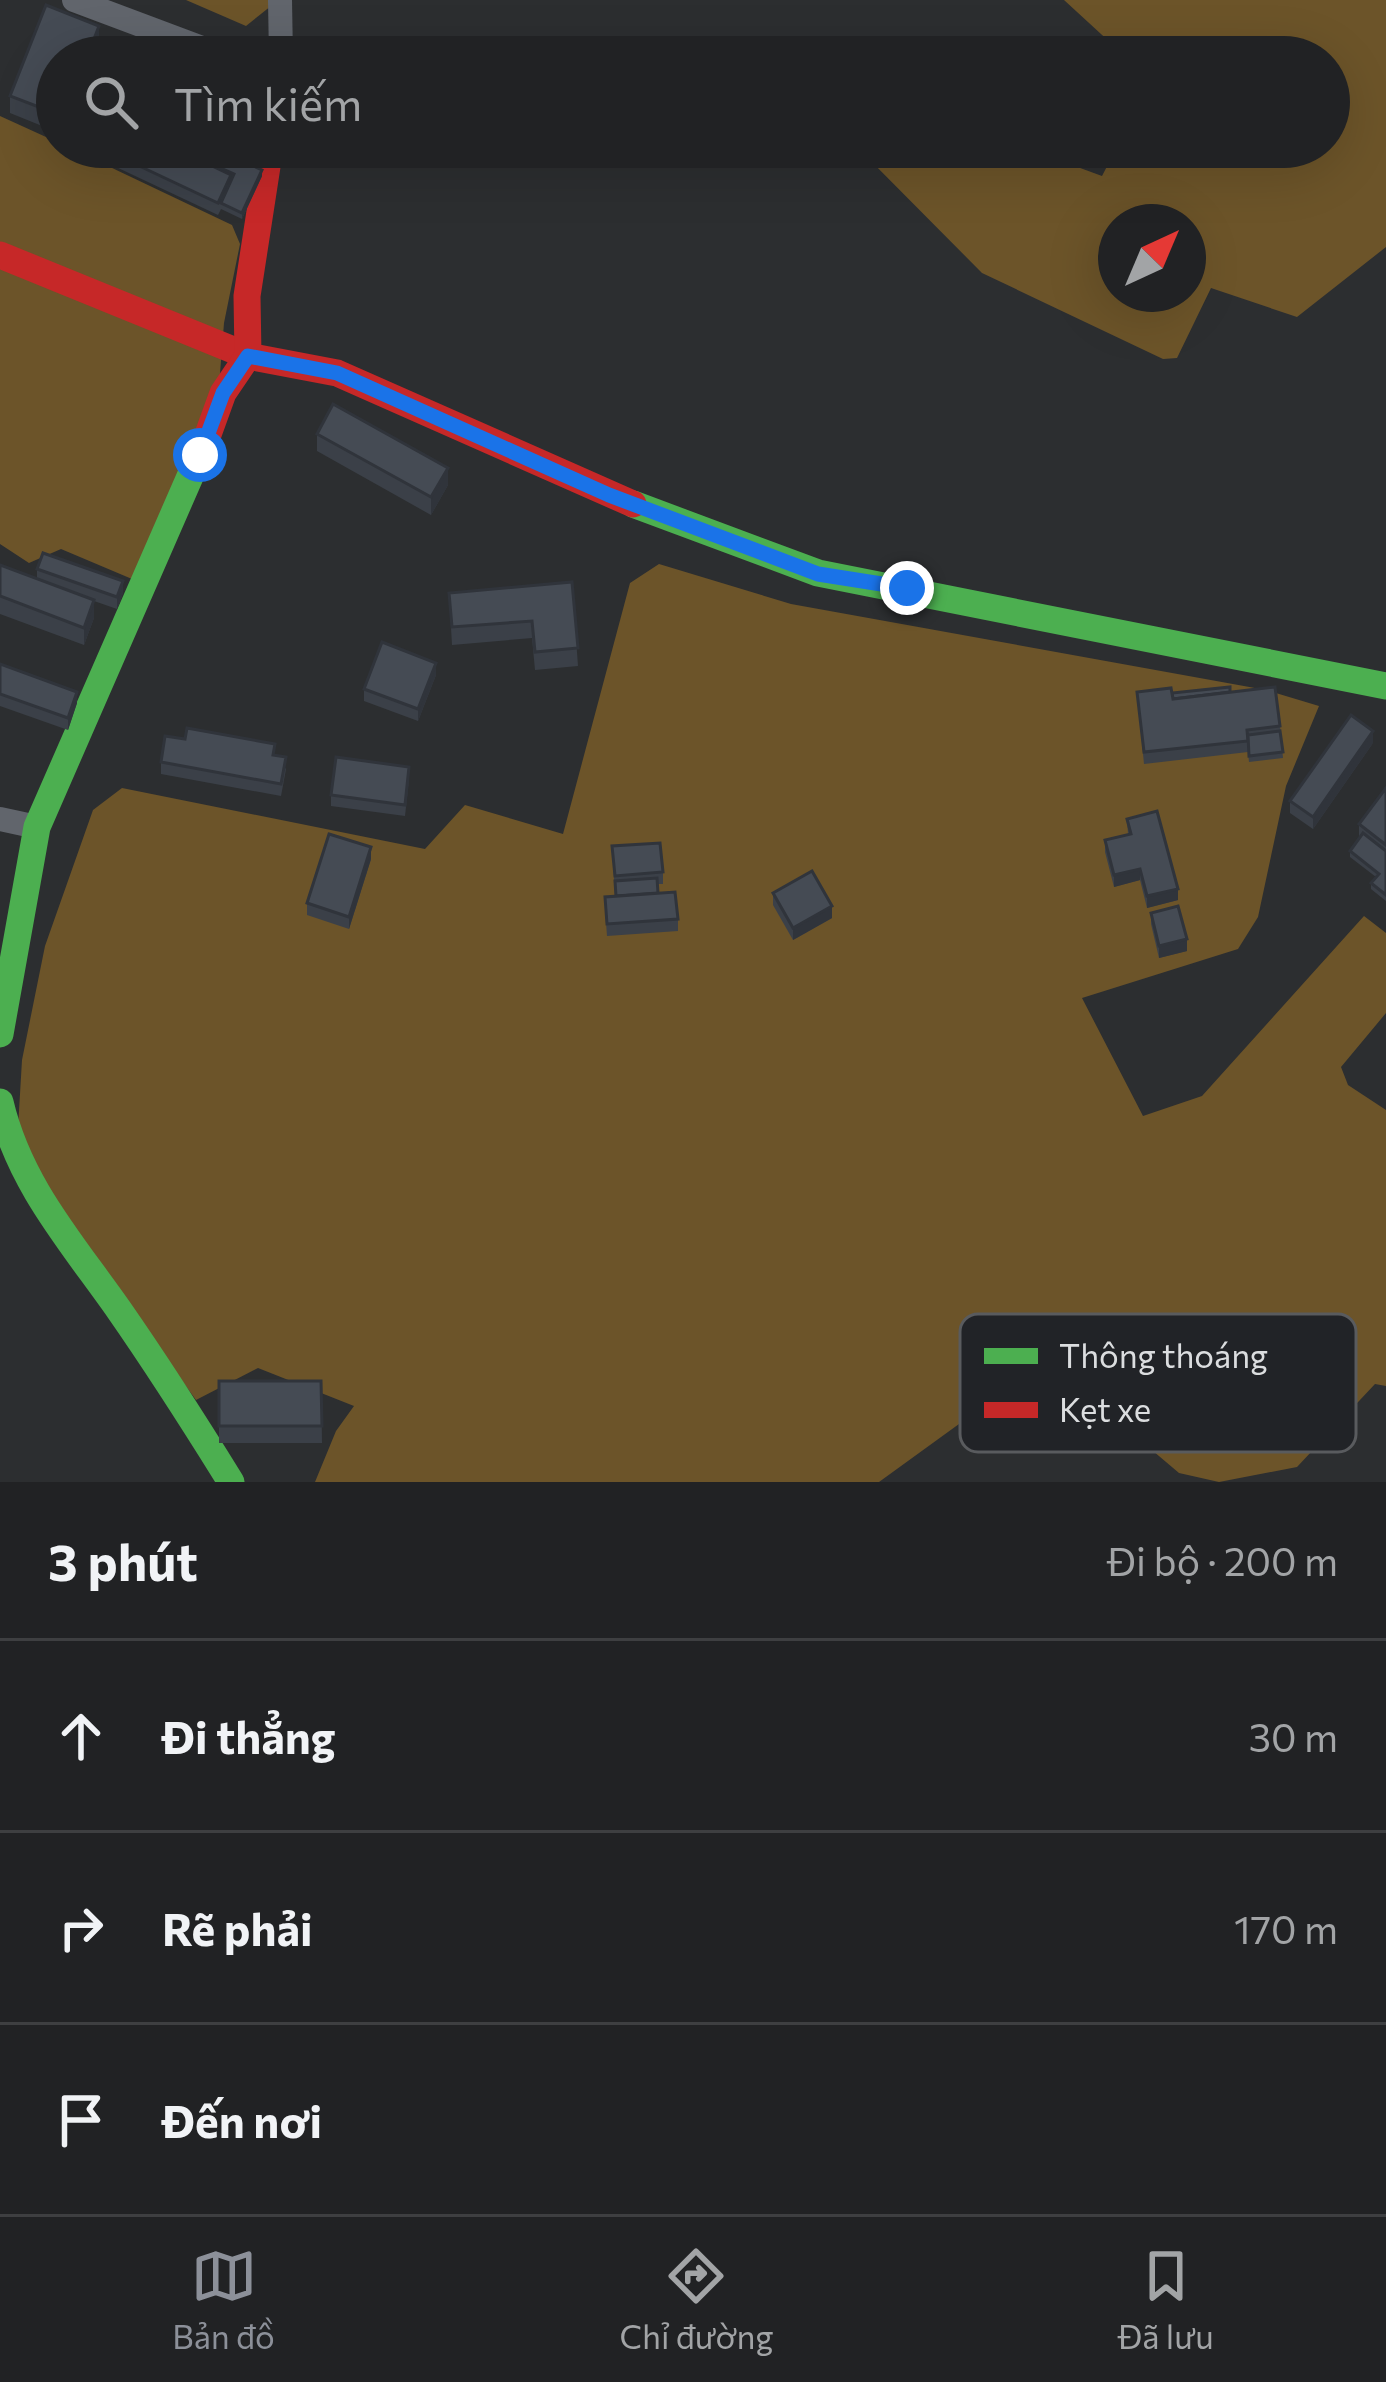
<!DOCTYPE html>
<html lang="vi">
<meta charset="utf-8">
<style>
:root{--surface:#212224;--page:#2d2f31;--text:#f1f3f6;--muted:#a2a4a6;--line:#3e3f41;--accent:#8c9099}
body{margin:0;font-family:Commissioner,sans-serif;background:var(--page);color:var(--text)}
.compass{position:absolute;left:1098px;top:204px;width:108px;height:108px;border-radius:50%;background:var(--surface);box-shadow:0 12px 48px #0002;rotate:44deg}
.stop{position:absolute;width:36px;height:36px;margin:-27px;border:9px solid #1a73e8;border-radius:50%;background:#fff}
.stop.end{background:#1a73e8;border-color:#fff;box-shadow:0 3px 12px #0008}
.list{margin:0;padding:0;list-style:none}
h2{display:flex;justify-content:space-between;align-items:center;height:156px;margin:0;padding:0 48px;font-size:51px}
h2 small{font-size:39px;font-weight:400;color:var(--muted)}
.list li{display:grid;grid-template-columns:78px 1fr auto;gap:36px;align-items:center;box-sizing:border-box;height:192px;padding:0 48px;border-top:3px solid var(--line)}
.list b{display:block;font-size:45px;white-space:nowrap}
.list em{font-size:39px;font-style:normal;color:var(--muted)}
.icon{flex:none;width:66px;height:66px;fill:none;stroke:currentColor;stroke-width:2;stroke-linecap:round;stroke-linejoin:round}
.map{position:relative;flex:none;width:1386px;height:1482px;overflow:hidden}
.search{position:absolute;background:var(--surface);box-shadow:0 12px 48px #0002;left:36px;right:36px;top:36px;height:132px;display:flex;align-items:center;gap:30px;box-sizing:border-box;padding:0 42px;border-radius:66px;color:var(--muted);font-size:45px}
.sheet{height:732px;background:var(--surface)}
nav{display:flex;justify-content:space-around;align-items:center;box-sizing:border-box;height:168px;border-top:3px solid var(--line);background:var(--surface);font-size:33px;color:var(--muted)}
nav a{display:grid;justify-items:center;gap:6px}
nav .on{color:var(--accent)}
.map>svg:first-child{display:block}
.forest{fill:#6c5429;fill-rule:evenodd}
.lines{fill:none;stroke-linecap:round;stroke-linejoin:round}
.street{stroke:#61656c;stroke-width:24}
.fast{stroke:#4caf50;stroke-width:27}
.jam{stroke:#c62828;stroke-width:27}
.wall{fill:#3b4048}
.shaded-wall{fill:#30343b}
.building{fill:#454b54;stroke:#30343b;stroke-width:3}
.route{stroke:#1a73e8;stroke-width:15}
.key{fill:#212327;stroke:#595b5e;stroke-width:3}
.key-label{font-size:33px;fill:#dbdddf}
</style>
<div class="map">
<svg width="1386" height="1482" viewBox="0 0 1386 1482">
<rect width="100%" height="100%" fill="#2c2e30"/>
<!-- forest -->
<g class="forest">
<path d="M186,0H271V6L246,26Z"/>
<path d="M1064,0H1386V247L1297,317L1211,288L1177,358L1163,359L982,273L857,147H1023L1102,176L1117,147H1329V57H1126ZM1188,222V294H1116V222Z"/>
<path d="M0,116L57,142V147H68L232,225L240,244L224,323L219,386L132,579L61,549L29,563L0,544Z"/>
<path d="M659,564L791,604L1266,690L1319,706L1286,786L1258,917L1238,949L1082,998L1143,1116L1202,1096L1364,916L1386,933V1013L1341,1067L1348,1085L1386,1110V1386L1375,1384L1297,1467L1219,1482L1179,1473L1094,1401L1024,1377L879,1482H315L336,1431L354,1406L258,1368L196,1400L46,1193L18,1128L22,1060L45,946L93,810L122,788L425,849L465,805L563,834L630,583Z"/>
</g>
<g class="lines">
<!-- street -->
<g class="street">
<path d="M74,0L226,57"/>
<path d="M280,0L281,57"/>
<path d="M0,819L37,827"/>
</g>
<!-- fast -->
<g class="fast">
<path d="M633,504L818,573L1386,686"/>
<path d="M0,1034L37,827L206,440"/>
<path d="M0,1102C19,1184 72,1243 119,1310C158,1366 195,1424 231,1482"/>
</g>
<!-- jam -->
<g class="jam">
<path d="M0,255L248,356L337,373L633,504"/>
<path d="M206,440L223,393L248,356L247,296L270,147"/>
</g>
</g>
<!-- wall -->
<g class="wall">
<path d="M46,5L99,26V43L94,57H57V132L10,113V96Z"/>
<path d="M97,147L214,167L262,176L242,219L221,209L218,215L97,158Z"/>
<path d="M317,434L448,485L431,515L317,451Z"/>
<path d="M0,565L37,579V569L123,593L117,609L94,601V618L84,645L0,614Z"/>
<path d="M572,582L578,666L535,670L532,638L452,645L449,593Z"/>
<path d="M0,664L77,703L68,730L0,706Z"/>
<path d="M436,675L418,721L364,701V689Z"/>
<path d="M1137,692L1172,693L1230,692L1280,726L1283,758L1249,762L1248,752L1144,764Z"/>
<path d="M1373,743L1313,829L1290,813V801Z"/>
<path d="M275,755L286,769L281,796L161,774V762Z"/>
<path d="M409,779L405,816L331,806V795Z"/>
<path d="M1386,788V901L1371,889V883L1376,877L1350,857V851L1361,837L1359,836V824Z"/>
<path d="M1127,819L1178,900L1147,908L1140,880L1114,887L1105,852V840L1128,834Z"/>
<path d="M612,846L663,872V884H658V893L678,919V931L607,936L605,909L615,896Z"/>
<path d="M371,859L349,929L307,915V903Z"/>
<path d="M773,893L832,918L793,940L773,905Z"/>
<path d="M1151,913L1187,951L1159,958L1151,924Z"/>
<path d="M219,1381H321L322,1443H219Z"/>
</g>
<!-- shaded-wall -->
<g class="shaded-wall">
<path d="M99,26V43L94,57H87Z"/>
<path d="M262,170V176L242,219V213Z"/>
<path d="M448,468V485L431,515V497Z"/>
<path d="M123,581V593L117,609V597Z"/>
<path d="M94,600V618L84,645V628Z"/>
<path d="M436,663V675L418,721V709Z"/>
<path d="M77,692V703L68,730V718Z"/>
<path d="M1373,731V743L1313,829V817Z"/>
<path d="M371,847V859L349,929V917Z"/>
<path d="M1140,869V880L1114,887V875Z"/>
<path d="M1178,889V900L1147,908V896Z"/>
<path d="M832,906V918L793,940V928Z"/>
<path d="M1187,939V951L1159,958V946Z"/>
</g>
<!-- building -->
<g class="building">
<path d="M46,5L99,26L87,57H57V114L10,96Z"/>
<path d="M142,51L155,57H139Z"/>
<path d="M99,147H172L231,175L218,203Z"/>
<path d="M221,151L262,170L242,213L221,203L234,174L214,165Z"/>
<path d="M333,404L448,468L431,497L317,434Z"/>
<path d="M43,553L123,581L117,597L37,569Z"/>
<path d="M0,565L94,600L84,628L0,596Z"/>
<path d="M572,582L578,648L535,652L532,621L452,627L449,593Z"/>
<path d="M382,642L436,663L418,709L364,689Z"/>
<path d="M0,664L77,692L68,718L0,694Z"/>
<path d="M1230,687V692L1173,699L1172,693Z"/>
<path d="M1275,687L1280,726L1247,730L1248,741L1144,752L1137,692L1171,688L1173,699Z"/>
<path d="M1351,715L1373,731L1313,817L1290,801Z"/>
<path d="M187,728L275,744L273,755L286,757L281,784L161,762L165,736L185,739Z"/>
<path d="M1280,731L1283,752L1249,756L1248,735Z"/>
<path d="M336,757L409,767L405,805L331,795Z"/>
<path d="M1386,788V845L1359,824Z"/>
<path d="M1157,811L1178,889L1147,896L1140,869L1114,875L1105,840L1131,834L1127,819Z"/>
<path d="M1363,833L1386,851V895L1371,883L1379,874L1350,851Z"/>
<path d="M329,834L371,847L349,917L307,903Z"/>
<path d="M660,843L663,872L615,876L612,846Z"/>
<path d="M812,871L832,906L793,928L773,893Z"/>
<path d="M657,878L658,893L616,896L615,881Z"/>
<path d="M675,892L678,919L607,924L605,897Z"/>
<path d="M1178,906L1187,939L1159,946L1151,913Z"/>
<path d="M219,1381H321L322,1426H219Z"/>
</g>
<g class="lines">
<!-- route -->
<path class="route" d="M200,455L223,393L248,356L337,373L609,495L818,574L907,588"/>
</g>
<!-- legend -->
<rect x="960" y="1314" width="396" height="138" rx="18" class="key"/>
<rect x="984" y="1348" width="54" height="16" fill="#4caf50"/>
<rect x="984" y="1402" width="54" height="16" fill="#c62828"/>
<g class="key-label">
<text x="1059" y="1368">Thông thoáng</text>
<text x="1059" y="1422">Kẹt xe</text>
</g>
</svg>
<svg class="compass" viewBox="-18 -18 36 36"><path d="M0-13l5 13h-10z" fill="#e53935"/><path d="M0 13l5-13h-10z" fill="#a2a4a6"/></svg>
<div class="stop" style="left:200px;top:455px"></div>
<div class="stop end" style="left:907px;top:588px"></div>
<div class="search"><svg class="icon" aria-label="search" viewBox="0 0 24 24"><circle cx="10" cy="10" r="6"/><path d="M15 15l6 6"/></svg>Tìm kiếm</div>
</div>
<section class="sheet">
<h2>3 phút<small>Đi bộ · 200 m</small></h2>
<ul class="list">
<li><svg class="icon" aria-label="ahead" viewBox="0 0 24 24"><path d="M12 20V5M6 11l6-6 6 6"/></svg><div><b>Đi thẳng</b></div><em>30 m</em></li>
<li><svg class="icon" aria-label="right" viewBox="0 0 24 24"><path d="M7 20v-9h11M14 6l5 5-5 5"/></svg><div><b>Rẽ phải</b></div><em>170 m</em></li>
<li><svg class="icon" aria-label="arrive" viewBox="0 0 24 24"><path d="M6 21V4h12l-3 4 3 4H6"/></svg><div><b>Đến nơi</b></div></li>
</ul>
</section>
<nav>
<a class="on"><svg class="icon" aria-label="map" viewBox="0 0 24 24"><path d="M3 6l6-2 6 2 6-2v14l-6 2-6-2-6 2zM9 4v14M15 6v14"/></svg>Bản đồ</a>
<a><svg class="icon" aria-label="directions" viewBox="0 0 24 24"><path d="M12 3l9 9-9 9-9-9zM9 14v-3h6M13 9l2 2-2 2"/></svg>Chỉ đường</a>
<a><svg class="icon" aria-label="saved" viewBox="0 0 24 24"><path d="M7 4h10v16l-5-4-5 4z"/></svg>Đã lưu</a>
</nav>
